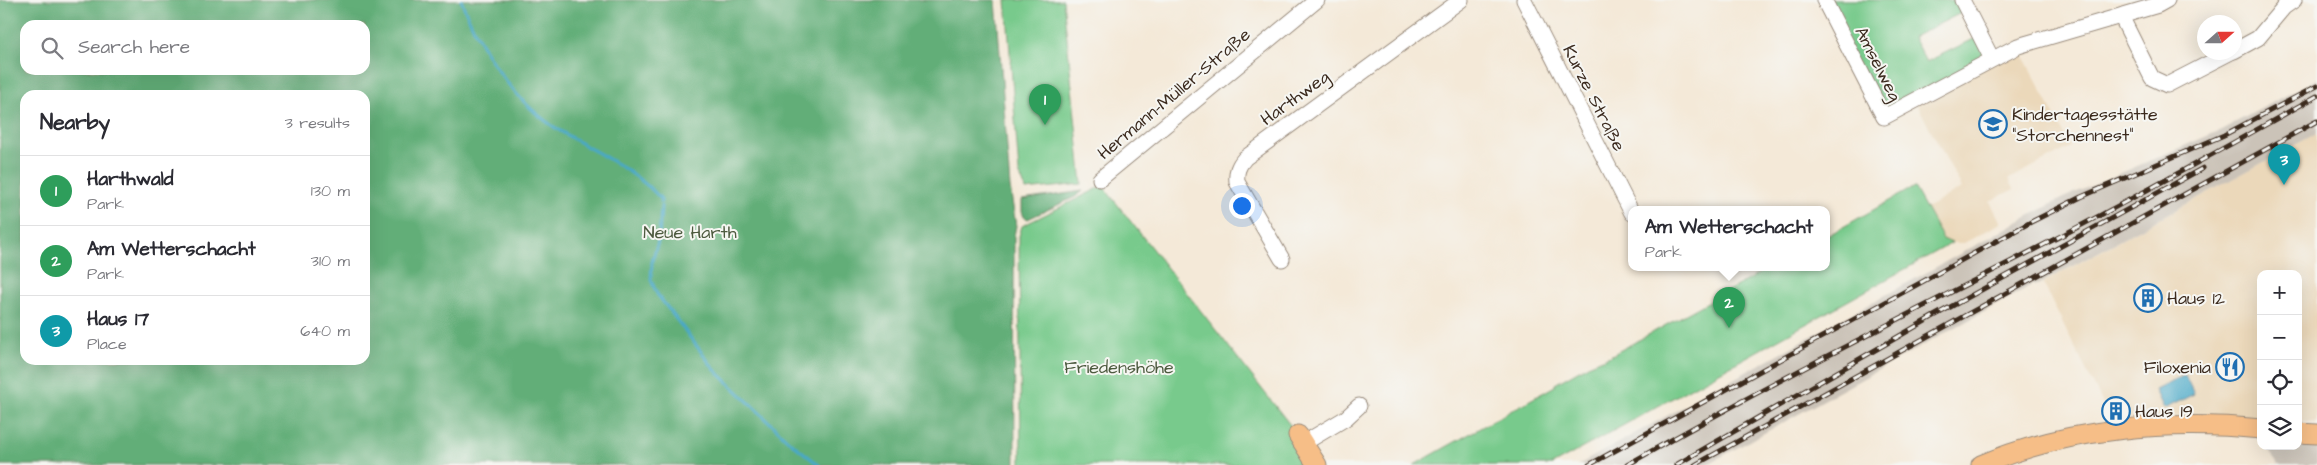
<!DOCTYPE html>
<meta charset="utf-8">
<style>
:root{--surface:#fff;--page:#f2f2f3;--text:#2b2b33;--muted:#7c7c81;--line:#e1e1e2;--accent:#111827}
body{margin:0;font-family:"Architects Daughter",sans-serif;background:var(--page);color:var(--text)}
.controls{position:absolute;right:15px;bottom:15px;display:grid;overflow:hidden;border-radius:10px;box-shadow:0 5px 20px #0002}
.controls button{width:45px;height:45px;display:grid;place-items:center;padding:0;border:0;border-bottom:1px solid var(--line);background:var(--surface);color:var(--text);font:25px sans-serif}
.compass{position:absolute;left:2197px;top:15px;width:45px;height:45px;border-radius:50%;background:var(--surface);box-shadow:0 5px 20px #0002;rotate:69deg}
.you{position:absolute;left:1241px;top:205px;width:18px;height:18px;margin:-12px;border:4px solid #fff;border-radius:50%;background:#1a73e8;box-shadow:0 0 0 8px #1a73e833}
.badge{display:grid;place-items:center;width:32px;height:32px;border-radius:50%;background:var(--accent);color:#fff;font-size:16px;font-weight:700}
.pin{position:absolute;translate:-50% -41px;filter:drop-shadow(0 1px 2px #0008)}
.pin::after{content:'';position:absolute;top:26px;width:18px;height:15px;background:inherit;clip-path:polygon(0 0,100% 0,50% 100%)}
.popup{position:absolute;left:1628px;top:206px;width:202px;height:65px;box-sizing:border-box;display:grid;place-content:center;border-radius:10px;background:var(--surface);filter:drop-shadow(0 1px 4px #0005);font-size:16px;white-space:nowrap;color:var(--muted)}
.popup b{font-size:19px;color:var(--text)}
.popup::after{content:'';position:absolute;left:50%;top:100%;margin-left:-10px;border:10px solid transparent;border-top-color:var(--surface)}
.list{margin:0;padding:0;list-style:none}
h2{display:flex;justify-content:space-between;align-items:center;height:65px;margin:0;padding:0 20px;font-size:21px}
h2 small{font-size:16px;font-weight:400;color:var(--muted)}
.list li{display:grid;grid-template-columns:32px 1fr auto;gap:15px;align-items:center;box-sizing:border-box;height:70px;padding:0 20px;border-top:1px solid var(--line)}
.list b{display:block;font-size:19px;white-space:nowrap}
.list p{margin:0;font-size:16px;white-space:nowrap;color:var(--muted)}
.list em{font-size:16px;font-style:normal;color:var(--muted)}
.icon{flex:none;width:28px;height:28px;fill:none;stroke:currentColor;stroke-width:2;stroke-linecap:round;stroke-linejoin:round}
.map{position:relative;flex:none;width:2317px;height:465px;overflow:hidden}
.search{position:absolute;background:var(--surface);box-shadow:0 5px 20px #0002;left:20px;top:20px;width:350px;height:55px;display:flex;align-items:center;gap:12px;box-sizing:border-box;padding:0 18px;border-radius:15px;color:var(--muted);font-size:19px}
.panel{position:absolute;background:var(--surface);box-shadow:0 5px 20px #0002;left:20px;top:90px;width:350px;height:275px;border-radius:15px}
.map>svg:first-child{display:block}
.built{fill:#ebd8ba}
.industrial{fill:#cbc3b8}
.green{fill:#78ca8c;stroke:#5a7a55}
.forest{fill:#62ae78;stroke:#4e6c4b;fill-rule:evenodd}
.water{fill:#48a8c7;stroke:#426972}
.lines{fill:none;stroke-linecap:round;stroke-linejoin:round}
.stream{stroke:#48a8c7;stroke-width:3}
.minor-casing{stroke:#988a7b;stroke-width:17}
.major-casing{stroke:#988a7b;stroke-width:21}
.minor{stroke:#fff;stroke-width:15}
.major{stroke:#f6be87;stroke-width:19}
.rail-casing{stroke:#3b2a1e;stroke-width:5}
.rail{stroke:#f6f6f2;stroke-width:3;stroke-dasharray:9;stroke-linecap:butt}
.labels{text-anchor:middle;dominant-baseline:central;stroke-width:4;stroke-linejoin:round;paint-order:stroke}
.street-label{font-size:18px;fill:#3b2a1e;stroke:#f6f6f2}
.poi-label{font-size:18px;fill:#3b2a1e;stroke:#f6f6f2;text-anchor:start}
.park-label{font-size:18px;fill:#4d5a3f;stroke:#f6f6f2}
</style>
<div class="map">
<svg width="2317" height="465" viewBox="0 0 2317 465">
<rect width="100%" height="100%" fill="#f6f6f2"/>
<filter id="ink" filterUnits="userSpaceOnUse"><feTurbulence type="fractalNoise" baseFrequency=".02" numOctaves="2"/><feDisplacementMap in="SourceGraphic" scale="10" xChannelSelector="R" yChannelSelector="G"/><feConvolveMatrix kernelMatrix="1 2 1 2 8 2 1 2 1" color-interpolation-filters="sRGB"/></filter>
<filter id="wash" filterUnits="userSpaceOnUse"><feTurbulence type="fractalNoise" baseFrequency=".0096" numOctaves="4" result="noise"/><feDisplacementMap in="SourceGraphic" scale="20" xChannelSelector="R" yChannelSelector="G"/><feGaussianBlur stdDeviation="1.12" result="paint"/><feColorMatrix in="noise" values="0 0 0 0 0 0 0 0 0 0 0 0 0 0 0 0 0 1.4 0 .05"/><feComposite in="paint" operator="in"/></filter>
<g filter="url(#wash)">
<rect width="100%" height="100%" fill="#f4e9d8"/>
<!-- built -->
<g class="built">
<path d="M2018,46L2071,147L2009,179L2014,189L1990,201L2001,223L1964,243H1952L1943,239L1925,209L1962,188L1915,101Z"/>
<path d="M2317,133V423L2298,421V274H2261V418L2238,416L2165,417L2112,422L2043,283Z"/>
</g>
<!-- industrial -->
<g class="industrial">
<path d="M2317,79V133L2038,285H2032L1706,465H1578L2014,224L2063,198L2221,130Z"/>
<path d="M2298,443L2317,444V465H2279L2266,446H2298Z"/>
</g>
<!-- green -->
<g class="green">
<path d="M1006,0H1063L1082,184L1026,190L1019,173Z"/>
<path d="M1824,0H1962L1967,10L1913,37L1926,62L1980,36L1992,59L1884,117Z"/>
<path d="M1103,186L1298,435L1317,465H1021L1019,236L1022,226Z"/>
<path d="M1914,187L1943,239L1952,243L1552,465H1414L1555,386V384L1588,365L1610,356L1771,267H1826L1827,236Z"/>
</g>
<!-- forest -->
<g class="forest">
<path d="M0,0H996L1010,187L1016,226L1014,236L1015,465H0ZM25,25H365V70H25ZM25,95H365V360H25Z"/>
<path d="M1083,191L1075,197L1028,219L1024,217L1022,212V200Z"/>
</g>
<!-- water -->
<path class="water" d="M2185,375L2194,394L2164,409L2155,390Z"/>
<g class="lines">
<!-- stream -->
<g class="stream">
<path d="M461,0C480,48 510,97 554,127C590,151 631,166 661,199V202"/>
<path d="M661,206L659,238L652,262L651,280L657,294L715,370L789,441L819,465"/>
</g>
</g>
</g>
<g filter="url(#ink)">
<g class="lines">
<defs>
<g id="minor">
<path d="M1524,0L1632,213"/>
<path d="M1824,0L1884,117L2018,46L2158,5L2167,0"/>
<path d="M1962,0L1992,59"/>
<path d="M2121,16L2152,78L2167,85L2231,52"/>
<path d="M2234,51L2258,38L2284,7L2294,0"/>
<path d="M1100,179L1317,0"/>
<path d="M1282,259L1237,182C1236,172 1238,166 1245,158L1461,0"/>
<path d="M1304,443L1346,418L1359,406"/>
</g>
<g id="major">
<path d="M2298,433L2317,434"/>
<path d="M1298,435L1317,465"/>
<path d="M1981,465C2067,428 2168,420 2261,429"/>
</g>
</defs>
<!-- minor casing -->
<use href="#minor" class="minor-casing"/>
<!-- major casing -->
<use href="#major" class="major-casing"/>
<!-- minor -->
<use href="#minor" class="minor"/>
<!-- major -->
<use href="#major" class="major"/>
<defs>
<g id="rail">
<path d="M1589,465L2031,222L2081,197L2224,135L2317,86"/>
<path d="M1627,465C1766,385 1909,314 2051,241C2141,195 2229,145 2317,96"/>
<path d="M1676,465L1934,316L2203,168"/>
<path d="M1695,465L2317,121"/>
</g>
</defs>
<!-- rail casing -->
<use href="#rail" class="rail-casing"/>
<!-- rail -->
<use href="#rail" class="rail"/>
</g>
</g>
<!-- icons -->
<defs>
<symbol id="school-ring" viewBox="-11 -11 22 22"><circle r="9.5" fill="#f6f6f2" stroke="#1f6fb2" stroke-width="1.5"/><path d="M0-5L7-2L0 1L-7-2ZM-4 1L0 2.5L4 1V4Q0 6-4 4Z" fill="#1f6fb2"/></symbol>
<symbol id="building-ring" viewBox="-11 -11 22 22"><circle r="9.5" fill="#f6f6f2" stroke="#1f6fb2" stroke-width="1.5"/><path d="M-4-6H4V6H1V3H-1V6H-4ZM-2.5-4.3h1.7v1.8h-1.7ZM.8-4.3h1.7v1.8H.8ZM-2.5-1h1.7V.8h-1.7ZM.8-1h1.7V.8H.8Z" fill="#1f6fb2"/></symbol>
<symbol id="restaurant-ring" viewBox="-11 -11 22 22"><circle r="9.5" fill="#f6f6f2" stroke="#1f6fb2" stroke-width="1.5"/><path d="M-5-6h1v4h1v-4h1v4h1v-4h1v5L-1.5 .5V6h-2V.5L-5-1ZM5-6V6H3V1.5H1.5Q1.5-4 5-6Z" fill="#1f6fb2"/></symbol>
</defs>
<g fill-rule="evenodd">
<use href="#school-ring" x="1977" y="108" width="32" height="32"/>
<use href="#building-ring" x="2132" y="282" width="32" height="32"/>
<use href="#restaurant-ring" x="2214" y="351" width="32" height="32"/>
<use href="#building-ring" x="2100" y="395" width="32" height="32"/>
</g>
<g class="labels">
<!-- street labels -->
<g class="street-label">
<text transform="translate(1878 64) rotate(63)">Amselweg</text>
<text transform="translate(1174 94) rotate(-40)">Hermann-Müller-Straße</text>
<text transform="translate(1295 98) rotate(-36)">Harthweg</text>
<text transform="translate(1594 98) rotate(63)">Kurze Straße</text>
</g>
<!-- poi labels -->
<g class="poi-label">
<text x="2012" y="114">Kindertagesstätte<tspan x="2012" dy="21">"Storchennest"</tspan></text>
<text x="2167" y="298">Haus 12</text>
<text x="2211" y="367" text-anchor="end">Filoxenia</text>
<text x="2135" y="411">Haus 19</text>
</g>
<!-- park labels -->
<g class="park-label">
<text x="690" y="232">Neue Harth</text>
<text x="1119" y="367">Friedenshöhe</text>
</g>
</g>
</svg>
<div class="controls">
<button>+</button>
<button>−</button>
<button><svg class="icon" aria-label="locate" viewBox="0 0 24 24"><circle cx="12" cy="12" r="6"/><path d="M12 2v4M12 18v4M2 12h4M18 12h4"/></svg></button>
<button><svg class="icon" aria-label="layers" viewBox="0 0 24 24"><path d="M12 4l9 5-9 5-9-5zM3 14l9 5 9-5"/></svg></button>
</div>
<svg class="compass" viewBox="-18 -18 36 36"><path d="M0-13l5 13h-10z" fill="#e53935"/><path d="M0 13l5-13h-10z" fill="#7c7c81"/></svg>
<div class="you"></div>
<div class="pin badge" style="left:1045px;top:125px;background:#2e9e5b">1</div>
<div class="pin badge" style="left:1729px;top:328px;background:#2e9e5b">2</div>
<div class="popup"><b>Am Wetterschacht</b>Park</div>
<div class="pin badge" style="left:2284px;top:185px;background:#0f9aa8">3</div>
<div class="search"><svg class="icon" aria-label="search" viewBox="0 0 24 24"><circle cx="10" cy="10" r="6"/><path d="M15 15l6 6"/></svg>Search here</div>
<section class="panel">
<h2>Nearby<small>3 results</small></h2>
<ul class="list">
<li><span class="badge" style="background:#2e9e5b">1</span><div><b>Harthwald</b><p>Park</p></div><em>130 m</em></li>
<li><span class="badge" style="background:#2e9e5b">2</span><div><b>Am Wetterschacht</b><p>Park</p></div><em>310 m</em></li>
<li><span class="badge" style="background:#0f9aa8">3</span><div><b>Haus 17</b><p>Place</p></div><em>640 m</em></li>
</ul>
</section>
</div>
